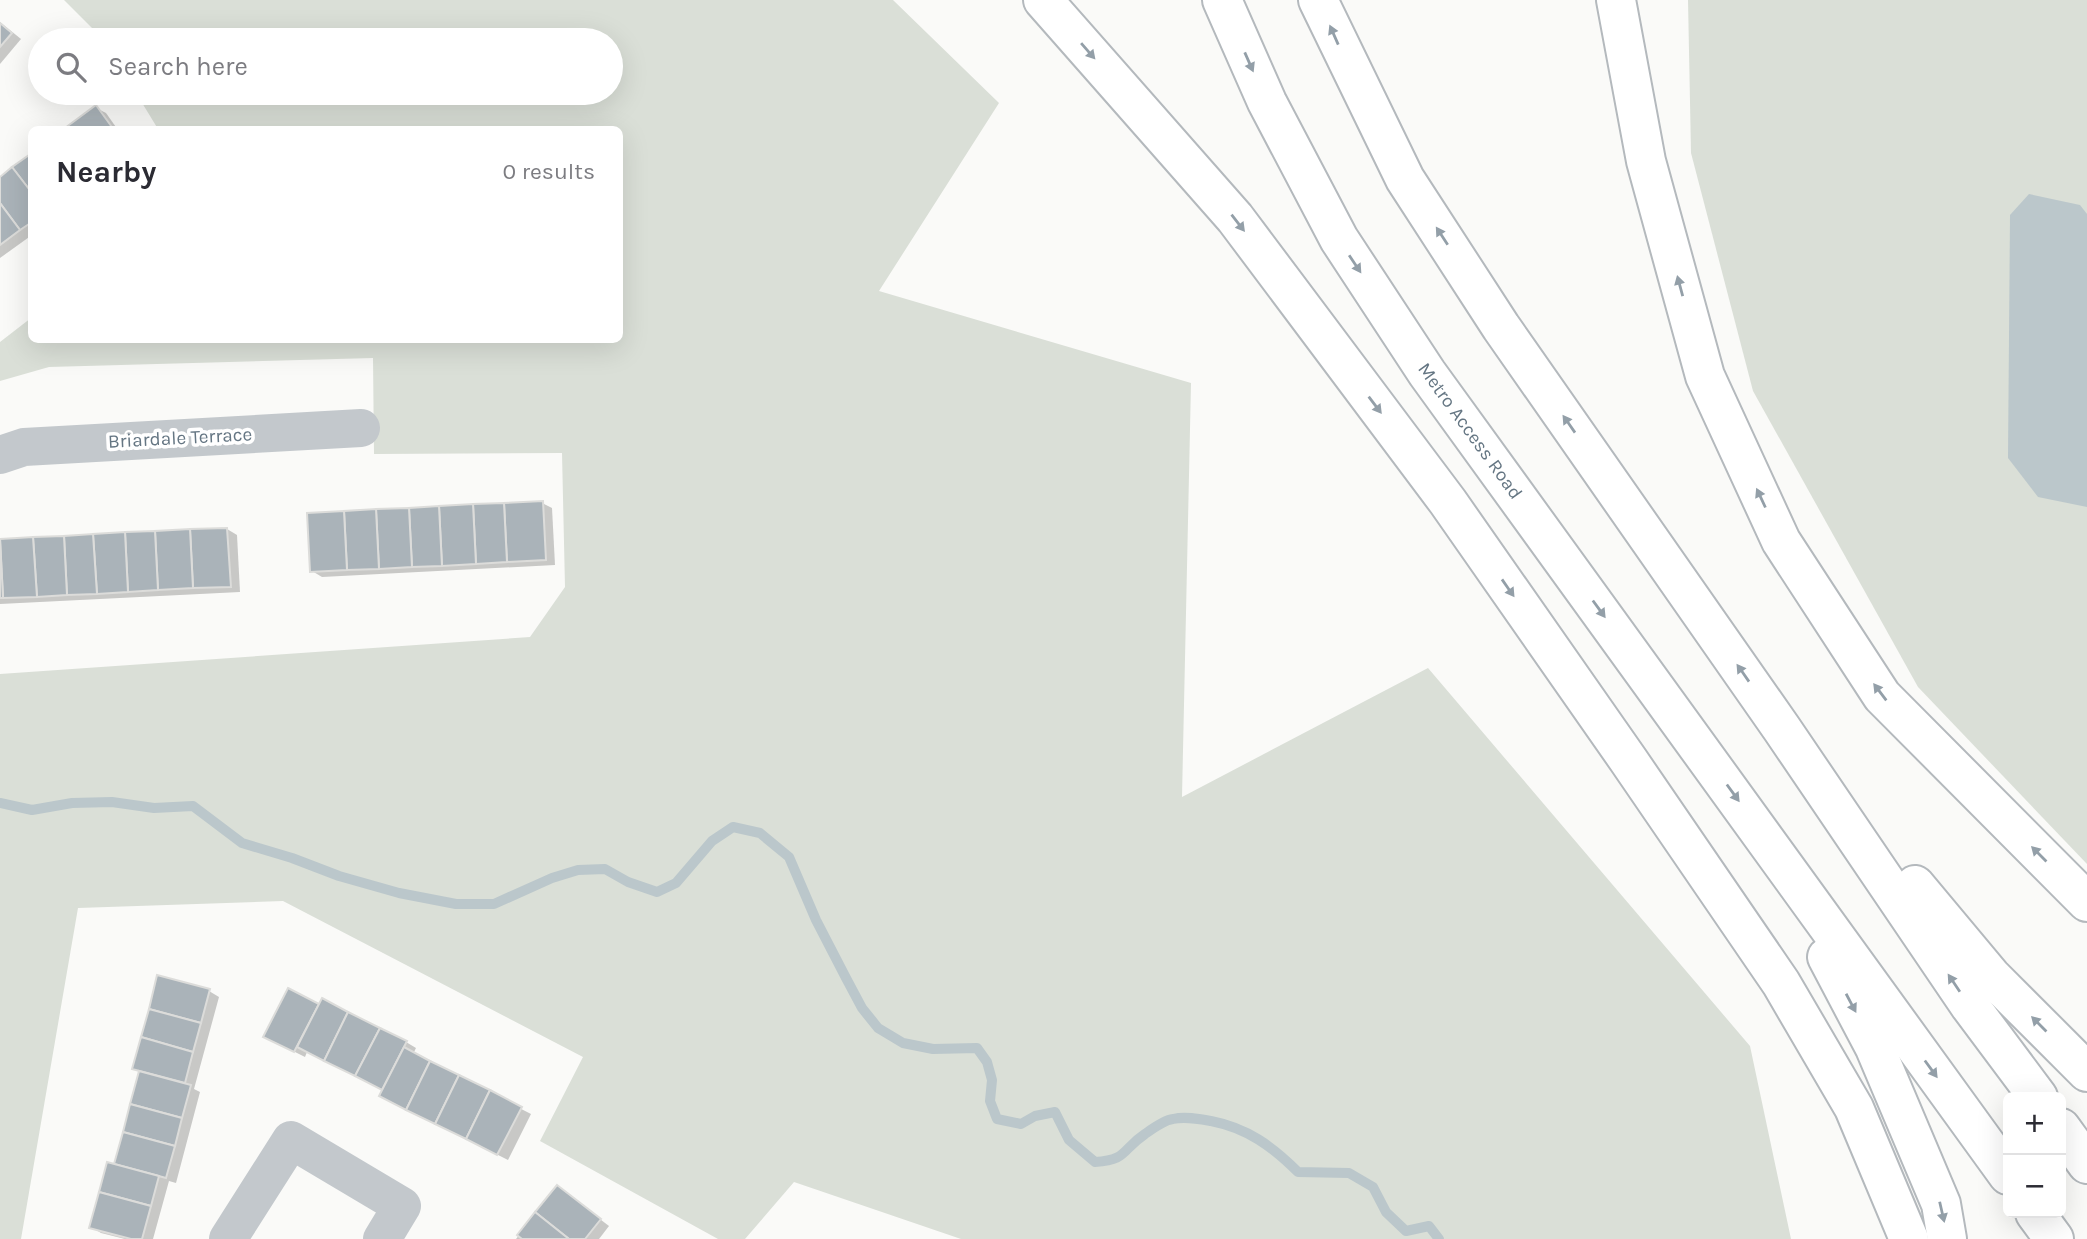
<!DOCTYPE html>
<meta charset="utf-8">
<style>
:root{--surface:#fff;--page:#f2f2f3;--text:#2b2b33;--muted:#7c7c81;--line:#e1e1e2}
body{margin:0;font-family:Karla,sans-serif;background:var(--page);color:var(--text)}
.controls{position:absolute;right:21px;bottom:21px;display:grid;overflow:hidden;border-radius:10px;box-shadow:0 7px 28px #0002}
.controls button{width:63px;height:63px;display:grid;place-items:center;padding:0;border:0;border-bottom:2px solid var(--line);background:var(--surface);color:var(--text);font:35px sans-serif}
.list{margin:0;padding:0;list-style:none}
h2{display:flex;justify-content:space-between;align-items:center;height:91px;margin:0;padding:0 28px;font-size:30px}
h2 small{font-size:23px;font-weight:400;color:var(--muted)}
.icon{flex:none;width:38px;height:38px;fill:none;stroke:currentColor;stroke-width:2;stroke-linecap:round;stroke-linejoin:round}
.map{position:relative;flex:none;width:2087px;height:1239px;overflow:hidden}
.search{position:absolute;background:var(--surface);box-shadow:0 7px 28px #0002;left:28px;top:28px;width:595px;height:77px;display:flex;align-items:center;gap:18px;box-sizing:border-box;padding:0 24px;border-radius:38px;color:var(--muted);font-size:26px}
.panel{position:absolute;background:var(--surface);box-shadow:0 7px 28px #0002;left:28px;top:126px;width:595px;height:217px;border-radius:10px}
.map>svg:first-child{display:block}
.green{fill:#dadfd7}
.water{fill:#bbc7cb}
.shadow{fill:#0003}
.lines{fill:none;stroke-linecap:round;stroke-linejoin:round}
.stream{stroke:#bbc7cb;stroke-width:10}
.building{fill:#aab3b9;stroke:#dcdcda;stroke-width:2}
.highway-casing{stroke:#b4b9bd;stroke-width:42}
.minor{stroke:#c3c8cc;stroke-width:38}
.highway{stroke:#fff;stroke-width:38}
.oneway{fill:#939fa8}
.labels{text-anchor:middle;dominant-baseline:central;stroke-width:7;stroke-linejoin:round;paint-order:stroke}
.street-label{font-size:19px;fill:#657683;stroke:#fff}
</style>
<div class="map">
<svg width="2087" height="1239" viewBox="0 0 2087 1239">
<rect width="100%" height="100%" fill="#fafaf8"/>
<!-- green -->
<g class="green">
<path d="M64,0H893L999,103L879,291L1191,383L1182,797L1428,668L1750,1046L1791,1239H961L794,1182L745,1239H718L540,1141L583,1057L283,901L78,908L21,1239H0V674L530,637L565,587L562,453L374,454L373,358L49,367L0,381V342L31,318L32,340H620V130L158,129L136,93H611V40H104Z"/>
<path d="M1688,0H2087V864L1918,687L1753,391L1691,153Z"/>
</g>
<!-- water -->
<path class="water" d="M2029,194L2080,205L2087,214V507L2038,497L2008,458L2010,215Z"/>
<!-- shadow -->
<g class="shadow">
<path d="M0,22L21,39L0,64Z"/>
<path d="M96,108L106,113L118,130H67Z"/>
<path d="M32,156V235L0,258V179Z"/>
<path d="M542,503L552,508L555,565L322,577L312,571Z"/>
<path d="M227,529L237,535L240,592L0,604V541Z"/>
<path d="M209,991L219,997L194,1089L200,1092L176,1183L169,1181L153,1239H125L101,1233L91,1227L115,1166L141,1072L135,1068Z"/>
<path d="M320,1006L406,1042L416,1048L413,1054L531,1114L508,1160L391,1101L384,1090L337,1066L307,1052L305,1057L275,1042Z"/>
<path d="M558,1187L609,1226L599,1239H516Z"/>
</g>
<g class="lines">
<!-- stream -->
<path class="stream" d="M0,803L32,810L72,803L112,802L154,808L193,806L242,843L292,858L339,876L399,893L456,904H494L552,878L578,870L605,869L628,882L657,892L676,883L712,841L733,827L760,833L789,857L816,920L846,978L862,1008L878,1028L903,1043L933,1049L977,1048L987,1062L992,1080L990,1101L997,1119L1021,1124L1035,1116L1055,1112L1069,1140L1095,1162C1128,1160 1121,1150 1145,1134C1152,1129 1164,1120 1173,1119C1185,1116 1200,1119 1211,1121C1247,1128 1272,1146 1298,1172L1349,1173L1373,1187L1386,1212L1406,1231L1429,1226L1439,1239"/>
</g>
<!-- building -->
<g class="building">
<path d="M0,23L12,33L0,47Z"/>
<path d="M96,105L114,130H66L65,128Z"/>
<path d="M32,153V193L12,167Z"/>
<path d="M12,167L32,193V222L20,230L0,203V177Z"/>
<path d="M0,203L20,230L0,245Z"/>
<path d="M543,501L546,560L507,562L504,503Z"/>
<path d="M504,503L507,562L476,564L473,504Z"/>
<path d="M473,504L476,564L442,566L439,506Z"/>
<path d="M439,506L442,566L412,567L409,508Z"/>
<path d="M409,508L412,567L379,569L376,509Z"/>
<path d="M376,509L379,569L347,570L344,511Z"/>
<path d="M344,511L347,570L310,572L307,513Z"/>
<path d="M227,528L231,587L193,588L190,529Z"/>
<path d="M190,529L193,588L158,590L155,531Z"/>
<path d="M155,531L158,590L128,592L125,532Z"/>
<path d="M125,532L128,592L97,594L93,534Z"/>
<path d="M93,534L97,594L67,595L64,536Z"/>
<path d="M64,536L67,595L37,597L33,537Z"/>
<path d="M33,537L37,597L3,598L0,539Z"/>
<path d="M0,539L3,598H0Z"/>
<path d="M157,975L210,989L201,1023L149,1009Z"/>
<path d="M288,988L319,1004L294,1052L263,1037Z"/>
<path d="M322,998L348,1012L324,1061L297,1047Z"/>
<path d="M149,1009L201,1023L193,1052L141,1037Z"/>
<path d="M348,1012L380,1028L355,1076L324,1061Z"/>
<path d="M380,1028L407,1041L382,1090L355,1076Z"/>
<path d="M141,1037L193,1052L185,1083L132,1069Z"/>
<path d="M404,1047L430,1061L406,1110L379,1096Z"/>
<path d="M430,1061L459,1075L435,1124L406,1110Z"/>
<path d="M139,1071L191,1085L182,1118L130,1104Z"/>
<path d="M459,1075L490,1090L466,1139L435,1124Z"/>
<path d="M490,1090L522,1107L497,1155L466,1139Z"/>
<path d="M130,1104L182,1118L175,1146L123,1132Z"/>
<path d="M123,1132L175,1146L166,1178L114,1164Z"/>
<path d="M107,1162L159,1176L151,1206L99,1192Z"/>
<path d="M557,1185L601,1219L585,1239H569L535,1212Z"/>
<path d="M99,1192L151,1206L142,1239H131L89,1228Z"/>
<path d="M535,1212L569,1239H522L517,1235Z"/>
</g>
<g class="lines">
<defs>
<g id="highway">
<path d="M1043,0L1235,218L1448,502L1629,761L1781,983L1854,1108L1909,1239"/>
<path d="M1222,0L1267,102L1339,239L1427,373L2008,1175"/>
<path d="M1318,0L1405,179L1501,327L1782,729L1970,1006L2038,1097"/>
<path d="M1616,0L1646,161L1705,376L1781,541L1882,696L2087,902"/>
<path d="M1915,885L1991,976L2087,1072"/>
<path d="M1827,957L1875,1048L1941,1204L1947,1239"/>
<path d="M2061,1128L2087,1164"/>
<path d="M2035,1213L2054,1239"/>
</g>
</defs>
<!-- highway casing -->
<use href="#highway" class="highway-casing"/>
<!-- minor -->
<g class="minor">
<path d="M0,455L24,447L361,428"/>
<path d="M228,1239L291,1140L402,1206L382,1239"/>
</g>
<!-- highway -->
<use href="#highway" class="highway"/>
</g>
<!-- one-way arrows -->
<defs><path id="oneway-solid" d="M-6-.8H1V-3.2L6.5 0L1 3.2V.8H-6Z" transform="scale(1.75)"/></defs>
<g class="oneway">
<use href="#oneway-solid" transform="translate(1334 35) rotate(-114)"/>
<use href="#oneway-solid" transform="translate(1088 51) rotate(49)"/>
<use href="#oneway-solid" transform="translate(1249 62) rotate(66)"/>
<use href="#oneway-solid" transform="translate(1238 223) rotate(52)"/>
<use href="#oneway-solid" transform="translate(1442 236) rotate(-123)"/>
<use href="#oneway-solid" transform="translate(1355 264) rotate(56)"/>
<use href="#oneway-solid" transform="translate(1680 286) rotate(-105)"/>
<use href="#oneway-solid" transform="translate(1375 405) rotate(53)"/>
<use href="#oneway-solid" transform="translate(1569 424) rotate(-125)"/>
<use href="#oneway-solid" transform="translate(1761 498) rotate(-115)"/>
<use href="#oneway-solid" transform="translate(1508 588) rotate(55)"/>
<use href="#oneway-solid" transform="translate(1599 609) rotate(54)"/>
<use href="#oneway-solid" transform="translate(1743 673) rotate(-125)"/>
<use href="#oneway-solid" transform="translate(1880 692) rotate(-127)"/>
<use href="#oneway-solid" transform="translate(1733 793) rotate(54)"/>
<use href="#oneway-solid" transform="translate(2039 854) rotate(-135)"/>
<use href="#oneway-solid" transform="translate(1954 983) rotate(-124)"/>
<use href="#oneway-solid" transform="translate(1851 1003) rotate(62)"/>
<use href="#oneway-solid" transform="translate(2039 1024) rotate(-135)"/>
<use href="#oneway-solid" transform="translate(1931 1069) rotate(54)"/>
<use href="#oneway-solid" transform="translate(1942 1212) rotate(77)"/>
</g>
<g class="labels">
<!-- street labels -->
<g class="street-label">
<text transform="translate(1470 431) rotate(54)">Metro Access Road</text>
<text transform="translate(180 438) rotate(-3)">Briardale Terrace</text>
</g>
</g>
</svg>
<div class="controls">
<button>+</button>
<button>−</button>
</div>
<div class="search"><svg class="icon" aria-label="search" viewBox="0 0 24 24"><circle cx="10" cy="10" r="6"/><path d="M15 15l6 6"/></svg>Search here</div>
<section class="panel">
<h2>Nearby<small>0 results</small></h2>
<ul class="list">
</ul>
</section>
</div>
